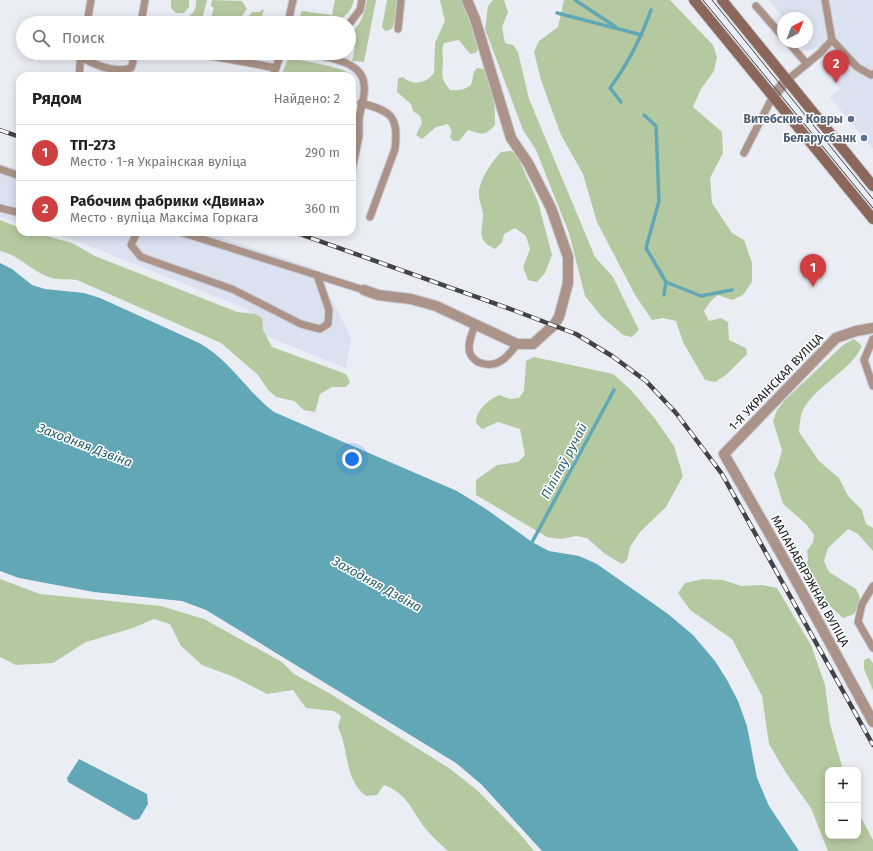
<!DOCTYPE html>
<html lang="ru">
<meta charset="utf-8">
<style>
:root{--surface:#fff;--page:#f2f2f2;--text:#222;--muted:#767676;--line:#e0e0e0;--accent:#ce3f42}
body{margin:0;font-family:"Fira Sans",sans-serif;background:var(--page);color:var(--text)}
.controls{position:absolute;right:12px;bottom:12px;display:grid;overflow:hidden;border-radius:8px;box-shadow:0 2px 10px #0003}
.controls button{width:36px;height:36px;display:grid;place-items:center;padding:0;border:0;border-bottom:1px solid var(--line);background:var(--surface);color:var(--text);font:20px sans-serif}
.compass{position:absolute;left:777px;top:12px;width:36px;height:36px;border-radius:50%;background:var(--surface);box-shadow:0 2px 10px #0003;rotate:42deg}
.you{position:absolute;left:352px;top:459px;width:14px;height:14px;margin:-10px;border:3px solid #fff;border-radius:50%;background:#1a73e8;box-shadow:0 0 0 6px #1a73e833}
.badge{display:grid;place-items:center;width:26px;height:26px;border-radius:50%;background:var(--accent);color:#fff;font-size:13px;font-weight:700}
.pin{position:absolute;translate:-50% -33px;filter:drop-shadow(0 1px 2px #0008)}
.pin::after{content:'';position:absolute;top:21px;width:14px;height:12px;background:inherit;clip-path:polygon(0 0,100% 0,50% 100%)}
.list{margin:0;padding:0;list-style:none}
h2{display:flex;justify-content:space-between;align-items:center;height:52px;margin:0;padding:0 16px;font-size:17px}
h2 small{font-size:13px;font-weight:400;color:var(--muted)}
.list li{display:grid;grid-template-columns:26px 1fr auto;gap:12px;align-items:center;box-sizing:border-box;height:56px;padding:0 16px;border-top:1px solid var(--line)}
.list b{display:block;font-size:15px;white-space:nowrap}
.list p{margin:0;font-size:13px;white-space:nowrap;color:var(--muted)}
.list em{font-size:13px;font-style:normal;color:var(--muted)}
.icon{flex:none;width:22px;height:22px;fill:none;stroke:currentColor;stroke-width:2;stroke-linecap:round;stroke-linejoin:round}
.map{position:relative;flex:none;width:873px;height:851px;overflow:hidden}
.search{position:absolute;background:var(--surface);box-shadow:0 2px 10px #0003;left:16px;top:16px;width:340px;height:44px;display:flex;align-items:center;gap:10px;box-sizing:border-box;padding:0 14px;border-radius:22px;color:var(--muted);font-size:15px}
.panel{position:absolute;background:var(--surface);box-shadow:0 2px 10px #0003;left:16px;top:72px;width:340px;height:164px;border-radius:12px}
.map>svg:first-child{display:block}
.built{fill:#dbe1ef}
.green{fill:#b5c9a1}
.water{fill:#62a7b5}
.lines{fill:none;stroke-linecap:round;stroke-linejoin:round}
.stream{stroke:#62a7b5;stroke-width:3.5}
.service-casing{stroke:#c9cbd2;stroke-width:9}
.minor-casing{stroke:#c9cbd2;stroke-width:12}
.secondary-casing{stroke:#c9cbd2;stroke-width:12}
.service{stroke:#ab9389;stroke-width:7}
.minor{stroke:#ab9389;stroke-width:10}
.secondary{stroke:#8a675a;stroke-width:10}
.tram{stroke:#424347;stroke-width:1}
.rail-casing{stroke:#424347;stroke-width:4.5}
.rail{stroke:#fff;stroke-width:3;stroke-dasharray:9;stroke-linecap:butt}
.service-dot{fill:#5c6f8a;stroke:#fff;stroke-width:1.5}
.labels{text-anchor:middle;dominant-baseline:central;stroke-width:3;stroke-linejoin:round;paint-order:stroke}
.service-label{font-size:12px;font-weight:bold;fill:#4e5e75;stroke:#fff;text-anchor:end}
.street-label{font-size:12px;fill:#151619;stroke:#fff}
.water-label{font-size:13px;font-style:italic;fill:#27616b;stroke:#fff}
</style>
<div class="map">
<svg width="873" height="851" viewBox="0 0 873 851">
<rect width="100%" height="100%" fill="#ebedf5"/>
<!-- built -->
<g class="built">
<path d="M769,0H873V149L830,97L840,89L819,63L824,58L816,48L805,51L798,42H807V18H784Z"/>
<path d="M0,164L20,170V223L0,217Z"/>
<path d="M47,232H205L316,269L351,337L346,368L264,335L247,309L82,243Z"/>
</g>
<!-- green -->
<g class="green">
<path d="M171,0H189V7L184,13H176L171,8Z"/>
<path d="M196,0H207L201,23H182L179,20C190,19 197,11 196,0Z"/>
<path d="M212,0L242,1L247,9L237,23H209L214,8L211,6Z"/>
<path d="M335,0H354C349,24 318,32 300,16L302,11L332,15Z"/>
<path d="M367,0H376L364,62L352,61L355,48L349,47V34C362,24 364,15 367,0Z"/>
<path d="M387,0H398L393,27L390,30L385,31L382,27Z"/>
<path d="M440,0H461L470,22L478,49L476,53L470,54L459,40L444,43C441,49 443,53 443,59C443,75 439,76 450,90C458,91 464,90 471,85L474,72L477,68L484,69C494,84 495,107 495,125C484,137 482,134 468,130L459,141H453L450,137L452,131L448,124L436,127L422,139L416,135L422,123L420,116L413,111L411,104L397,92L398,78L403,77C412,86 426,84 434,73L435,43L445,21Z"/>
<path d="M493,0H504L508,12L502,27L505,43L513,45L518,52L529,99L595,257L613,277L639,330L632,337L623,335L602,317L585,296L569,233L536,150L523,130L485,29L488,6Z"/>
<path d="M564,0H670L713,45L717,57L714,71L701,89L693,107L722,132L723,153L710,178L712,203L732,233L744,240L752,263V282L743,295L732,300L718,295L711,301L704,311L709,321L721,318L728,322L729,340L746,348L747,354L726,375L715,382L705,380L683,342L676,321L663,318L652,320L635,295L597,222L583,174L561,135L541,80L534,52L539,41L558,27Z"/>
<path d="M264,9L260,23H244L252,12H259Z"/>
<path d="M288,59C298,59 346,68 352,75C360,82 355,96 353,105L352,76H281Z"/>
<path d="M511,151L517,155L538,202L552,255L545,273L537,282L528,280L523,267L530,249L526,236L515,228L504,234L502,242L495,249C477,241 482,233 483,216C483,209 479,202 479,195C478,182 492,161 501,152Z"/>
<path d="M0,220L20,228V232H32L72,243L95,256L237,312L255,314L262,318L263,330L272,347L346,374L350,382L346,387H332L320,394L315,412L304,410L294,401L276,397L269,391L258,375L221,343L77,280C69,279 59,280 52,278C33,273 20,255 0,251Z"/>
<path d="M854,339L862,346C849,373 817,384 803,410C800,416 800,425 799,432L819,461L839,478L848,496L862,510L866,524L873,528V551L858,534L848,529L828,548L824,561L829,572L856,589L859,595L860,602L854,614L843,618C827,603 813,591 803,572L808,560L807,551L813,542L814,535L806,524L783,504L774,474L778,465L782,450L773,421L777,410L785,400L843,345Z"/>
<path d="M534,357L613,374L631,390L656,420L674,446L683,476L666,507L640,532L630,547L627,560L622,564L605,554L587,538L576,536L561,539L547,537L476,495V480L497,465L518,462L525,455L520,429L498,422L482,429L476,423C476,410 488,400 499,395L510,399L519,398L524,391L526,361Z"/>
<path d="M0,579L40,594L161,606L204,619L282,662L294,674L329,693L449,768L477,790L520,834L534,851H448C439,843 429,834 422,824C410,806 405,793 384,785L377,795L366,796C344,780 349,749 338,727L341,716L334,711L306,708L293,690L267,694L234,677L202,665L181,646L170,624L154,619L133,628L86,642L53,663L16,665L0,657Z"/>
<path d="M703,579L723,580L741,586L762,585L777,588L811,645L825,685L830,724L843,770H828V836H858V812L873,840V851H828L811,808L786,773L769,744L762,696L732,639L690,610L678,593L685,583Z"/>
<path d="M869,658L873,663V690L864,669V660Z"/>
</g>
<!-- water -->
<g class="water">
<path d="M0,263L12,269L32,285L45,289L84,293L100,298L197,342C230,359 245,390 274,412L457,491L486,509L532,542L549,551L579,556L597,564L668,614L693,635L715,661L727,680L738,701L747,726L757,778L769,806L799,851H542L481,784L456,763L206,610L182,601L94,592L19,578L0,571Z"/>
<path d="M79,759L147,794L148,804L139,819L134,820L68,782L67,778Z"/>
</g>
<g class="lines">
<!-- stream -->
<g class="stream">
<path d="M575,0L616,27"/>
<path d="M557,13L642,35"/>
<path d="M621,102L610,88C628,64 641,38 651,10"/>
<path d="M644,115L656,126L659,201L646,248L666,282L664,295"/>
<path d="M666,282L701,296L732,290"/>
<path d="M530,546L614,390"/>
</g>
<defs>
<g id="service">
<path d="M756,6L783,37"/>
<path d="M87,23L91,0"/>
<path d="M141,23L145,0"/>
<path d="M288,23L293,0"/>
<path d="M349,24L360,10L362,0"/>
<path d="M398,29L401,0"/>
<path d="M832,40L857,67L871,75L873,74"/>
<path d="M788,42L807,64"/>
<path d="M195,53L276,68"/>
<path d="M311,53C328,58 362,61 364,84C366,94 361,108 359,118L352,117"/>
<path d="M135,55V53"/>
<path d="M81,57C95,65 114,74 131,68L133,62"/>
<path d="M79,76L81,53"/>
<path d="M273,76L281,53"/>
<path d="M786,81L820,53L832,40L825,0"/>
<path d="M361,103C391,111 399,116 395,149L370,217"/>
<path d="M744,153L773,96"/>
<path d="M0,169L20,176"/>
<path d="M352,170L359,136V118"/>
<path d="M0,208L20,213"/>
<path d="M137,232L131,245L141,257L232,289L301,324L320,329L328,324L329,310L317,275"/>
<path d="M180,232L364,290"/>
<path d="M475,325C472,334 467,344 470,353C471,357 475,360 478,362C496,370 507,358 517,344"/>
<path d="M873,339L864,360L873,386"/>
<path d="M873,586L862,604L858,622L873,648"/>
</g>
<g id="minor">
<path d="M773,96L786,81"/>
<path d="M364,290L378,295L411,299L436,306L517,344H533L554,325L559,317L568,283V257L551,208L528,163L511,138L475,19L467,0"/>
<path d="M873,328L856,331L836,338L724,454L789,568L873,722"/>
</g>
<g id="secondary">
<path d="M694,0L873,219"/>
<path d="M722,0L873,186"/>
</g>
</defs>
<!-- service casing -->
<use href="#service" class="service-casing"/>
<!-- minor casing -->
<use href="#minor" class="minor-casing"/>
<!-- secondary casing -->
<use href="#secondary" class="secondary-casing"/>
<!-- service -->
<use href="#service" class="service"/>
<!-- minor -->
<use href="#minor" class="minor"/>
<!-- secondary -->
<use href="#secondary" class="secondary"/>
<!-- tram -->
<g class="tram">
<path d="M703,0L873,208"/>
<path d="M712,0L873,199"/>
</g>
<defs>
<g id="rail">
<path d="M0,130L20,137"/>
<path d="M294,232L513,310L576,334L612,356L646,381L676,413L722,474L873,745"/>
</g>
</defs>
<!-- rail casing -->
<use href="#rail" class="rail-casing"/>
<!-- rail -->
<use href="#rail" class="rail"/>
</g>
<!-- markers -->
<g class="service-dot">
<circle cx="851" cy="119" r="4"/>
<circle cx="864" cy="138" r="4"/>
</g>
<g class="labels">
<!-- service labels -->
<g class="service-label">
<text x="843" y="119">Витебские Ковры</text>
<text x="856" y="138">Беларусбанк</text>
</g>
<!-- street labels -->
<g class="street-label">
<text transform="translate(776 382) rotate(-46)">1-Я УКРАІНСКАЯ ВУЛІЦА</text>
<text transform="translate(810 581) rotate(61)">МАЛАНАБЯРЭЖНАЯ ВУЛІЦА</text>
</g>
<!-- water labels -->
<g class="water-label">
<text transform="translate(85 445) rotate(21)">Заходняя Дзвіна</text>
<text transform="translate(564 461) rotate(-62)">Піліпаў ручай</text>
<text transform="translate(377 584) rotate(29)">Заходняя Дзвіна</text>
</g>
</g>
</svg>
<div class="controls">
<button>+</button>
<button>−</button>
</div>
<svg class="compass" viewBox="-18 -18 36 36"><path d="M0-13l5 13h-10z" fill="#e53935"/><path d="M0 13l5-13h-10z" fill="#767676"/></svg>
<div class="you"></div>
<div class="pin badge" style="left:813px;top:287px">1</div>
<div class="pin badge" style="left:836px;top:83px">2</div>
<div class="search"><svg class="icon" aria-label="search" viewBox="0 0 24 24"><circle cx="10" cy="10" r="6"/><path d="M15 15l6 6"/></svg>Поиск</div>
<section class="panel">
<h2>Рядом<small>Найдено: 2</small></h2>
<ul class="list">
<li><span class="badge">1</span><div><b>ТП-273</b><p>Место · 1-я Украінская вуліца</p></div><em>290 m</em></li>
<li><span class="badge">2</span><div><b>Рабочим фабрики «Двина»</b><p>Место · вуліца Максіма Горкага</p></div><em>360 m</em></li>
</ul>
</section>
</div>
